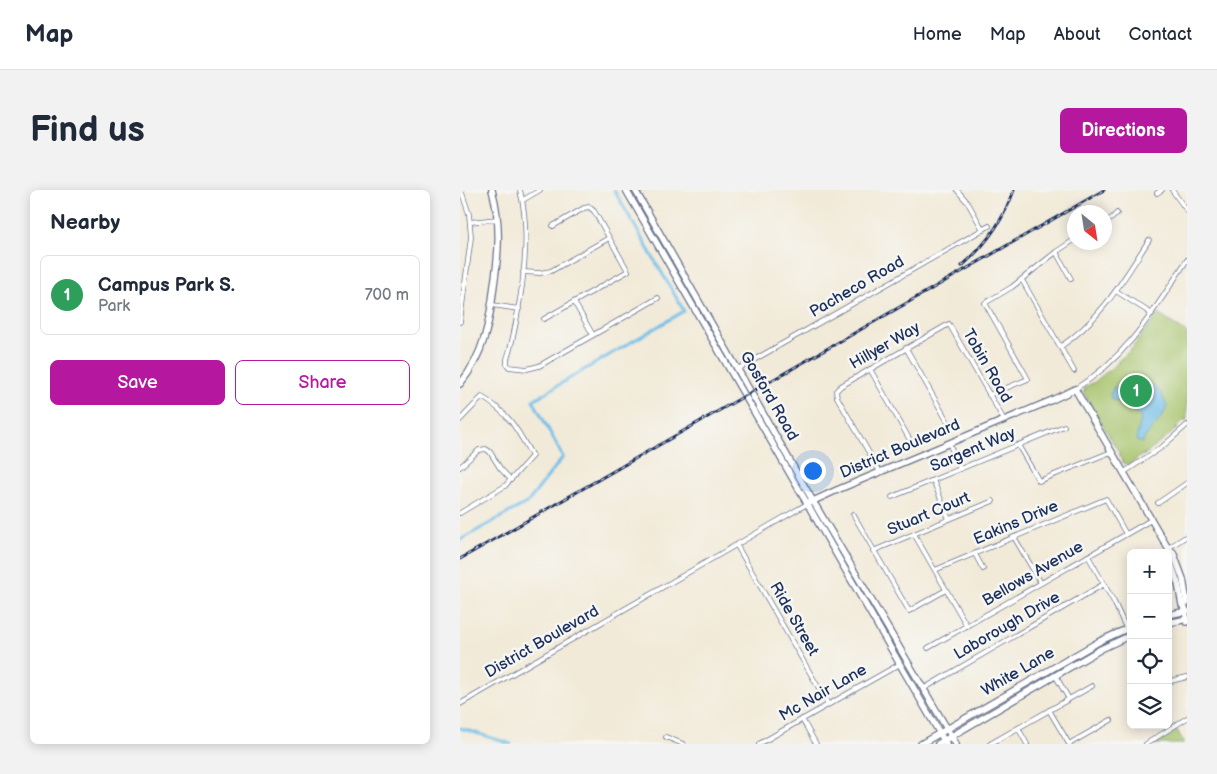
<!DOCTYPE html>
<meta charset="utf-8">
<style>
:root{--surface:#fff;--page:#f2f2f3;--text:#1f2937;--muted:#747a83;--line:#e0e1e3;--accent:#b5179e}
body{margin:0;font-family:"Balsamiq Sans",sans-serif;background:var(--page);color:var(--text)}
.controls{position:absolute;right:15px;bottom:15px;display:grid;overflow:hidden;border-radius:8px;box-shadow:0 2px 12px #0003}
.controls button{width:45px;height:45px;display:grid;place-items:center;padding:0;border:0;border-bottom:1px solid var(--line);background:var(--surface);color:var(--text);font:25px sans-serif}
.compass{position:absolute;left:607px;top:15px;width:45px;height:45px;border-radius:50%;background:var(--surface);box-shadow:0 2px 12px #0003;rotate:150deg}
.you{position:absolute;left:352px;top:280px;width:18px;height:18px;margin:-12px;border:4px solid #fff;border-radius:50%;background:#1a73e8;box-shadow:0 0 0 8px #1a73e833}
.badge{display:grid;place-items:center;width:32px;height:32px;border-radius:50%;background:var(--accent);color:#fff;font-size:16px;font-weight:700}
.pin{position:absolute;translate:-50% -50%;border:2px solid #fff;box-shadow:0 1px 5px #0006}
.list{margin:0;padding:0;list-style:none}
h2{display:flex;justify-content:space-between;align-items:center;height:65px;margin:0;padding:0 20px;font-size:21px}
h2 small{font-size:16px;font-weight:400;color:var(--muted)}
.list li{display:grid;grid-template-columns:32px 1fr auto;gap:15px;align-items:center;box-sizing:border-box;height:80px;margin:0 10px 10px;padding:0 10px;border:1px solid var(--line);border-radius:8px}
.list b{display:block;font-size:19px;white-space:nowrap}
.list p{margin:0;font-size:16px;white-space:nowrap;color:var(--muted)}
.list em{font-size:16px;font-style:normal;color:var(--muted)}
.actions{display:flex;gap:10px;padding:15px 20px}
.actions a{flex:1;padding:11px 0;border:1px solid var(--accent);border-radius:8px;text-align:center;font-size:18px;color:var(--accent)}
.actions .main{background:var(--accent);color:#fff}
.icon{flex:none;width:28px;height:28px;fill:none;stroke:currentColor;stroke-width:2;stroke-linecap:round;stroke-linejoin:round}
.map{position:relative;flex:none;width:727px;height:554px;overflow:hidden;border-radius:8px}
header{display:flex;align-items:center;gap:30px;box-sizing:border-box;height:70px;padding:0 25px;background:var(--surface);border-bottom:1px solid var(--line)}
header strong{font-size:24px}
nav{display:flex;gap:28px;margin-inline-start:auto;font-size:18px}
.intro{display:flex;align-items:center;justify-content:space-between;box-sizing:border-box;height:120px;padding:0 30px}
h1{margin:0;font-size:35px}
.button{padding:12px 22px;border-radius:8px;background:var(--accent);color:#fff;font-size:18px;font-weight:700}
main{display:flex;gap:30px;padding:0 30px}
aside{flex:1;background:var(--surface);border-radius:8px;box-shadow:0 2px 12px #0003}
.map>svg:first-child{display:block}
.green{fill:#a6c36a;stroke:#607964}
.water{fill:#6dbde8;stroke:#4476a3}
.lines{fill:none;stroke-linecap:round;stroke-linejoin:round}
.canal{stroke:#6dbde8;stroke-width:3}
.street-casing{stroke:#667089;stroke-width:5.5}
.secondary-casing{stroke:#667089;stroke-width:8}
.street{stroke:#fff;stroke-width:4}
.secondary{stroke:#fff;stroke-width:5.5}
.rail-casing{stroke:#1b2f5e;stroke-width:3}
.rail{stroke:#f6f6f2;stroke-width:1;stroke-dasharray:4;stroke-linecap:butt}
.labels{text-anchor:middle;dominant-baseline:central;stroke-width:5;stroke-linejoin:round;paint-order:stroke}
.street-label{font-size:16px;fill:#1b2f5e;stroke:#f6f6f2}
</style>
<header>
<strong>Map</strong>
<nav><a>Home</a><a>Map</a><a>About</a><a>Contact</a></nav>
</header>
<div class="intro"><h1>Find us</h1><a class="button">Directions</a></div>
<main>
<aside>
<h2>Nearby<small></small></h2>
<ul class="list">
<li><span class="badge" style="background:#2e9e5b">1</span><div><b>Campus Park S.</b><p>Park</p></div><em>700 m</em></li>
</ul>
<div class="actions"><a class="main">Save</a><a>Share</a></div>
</aside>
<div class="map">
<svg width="727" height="554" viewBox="0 0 727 554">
<rect width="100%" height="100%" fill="#f6f6f2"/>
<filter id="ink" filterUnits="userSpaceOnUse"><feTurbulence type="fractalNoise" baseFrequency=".02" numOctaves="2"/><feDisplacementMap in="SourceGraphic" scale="10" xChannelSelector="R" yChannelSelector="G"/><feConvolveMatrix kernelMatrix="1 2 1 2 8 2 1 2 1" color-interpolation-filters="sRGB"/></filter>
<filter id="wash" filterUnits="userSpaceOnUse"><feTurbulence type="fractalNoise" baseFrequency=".0096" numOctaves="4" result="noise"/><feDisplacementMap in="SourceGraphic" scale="20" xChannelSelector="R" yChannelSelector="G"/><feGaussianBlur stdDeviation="1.12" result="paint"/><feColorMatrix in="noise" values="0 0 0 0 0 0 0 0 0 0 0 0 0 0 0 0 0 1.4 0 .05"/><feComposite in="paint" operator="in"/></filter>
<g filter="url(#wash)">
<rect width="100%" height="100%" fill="#f2ead8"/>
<!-- green -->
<g class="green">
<path d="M698,124L727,143V229L725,232V229L715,239L718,238L692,259L683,266L685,263L669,275L667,273L664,274L658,264H660L623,202L625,200L624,198L632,193V194L659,172H657L670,161L687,138V140Z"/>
<path d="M717,540L725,554H693Z"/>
</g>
<!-- water -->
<path class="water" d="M670,190C686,190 698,194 704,210C706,214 708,217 705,221C699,233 688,240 682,253L676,250L681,228L669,215L653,210L650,205L654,197Z"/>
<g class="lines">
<!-- canal -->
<g class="canal">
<path d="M0,350L68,312L103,267L73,210L224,121L154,0"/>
<path d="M0,538L51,554"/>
</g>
</g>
</g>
<g filter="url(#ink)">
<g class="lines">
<defs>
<g id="street">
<path d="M60,0C68,33 66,63 62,96C58,121 55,145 47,169V174L49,177L67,179L79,176L198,108"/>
<path d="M497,0L508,13L523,40"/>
<path d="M712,0L727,21"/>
<path d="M697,3L702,0"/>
<path d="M63,10L80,0"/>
<path d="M10,32L38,29"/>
<path d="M644,33L652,28L657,23"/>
<path d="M596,62L611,89"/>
<path d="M63,82L80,83L91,81L149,48"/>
<path d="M562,90L614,181"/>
<path d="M656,101L692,124"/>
<path d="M114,112L133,145"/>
<path d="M32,115L59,119"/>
<path d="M84,129L168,81L134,21L129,17L124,18L93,36"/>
<path d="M0,132L11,47L9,24L1,0"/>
<path d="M600,157C641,130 663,90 689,50"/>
<path d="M446,158L490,236"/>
<path d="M278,179L529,36"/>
<path d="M410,179L451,252"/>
<path d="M615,199C668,167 694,120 727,70"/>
<path d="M529,205L568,189L525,113L552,97L596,62L614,50"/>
<path d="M0,230L22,207C50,224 57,239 72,266L45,296L0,323"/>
<path d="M489,253L500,279"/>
<path d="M558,255L579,291L651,262"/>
<path d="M0,277L19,260L26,259L30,262L40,278L51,290"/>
<path d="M420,282L377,207L376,201L381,196L489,134L544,230"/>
<path d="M663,283L702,257L727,235"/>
<path d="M473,290L489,329"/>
<path d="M432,307L604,236"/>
<path d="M698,313L727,293"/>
<path d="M393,324L449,421L486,400"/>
<path d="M454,344L507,436"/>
<path d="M554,347L581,393"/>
<path d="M277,356L368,514"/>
<path d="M708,358L727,346"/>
<path d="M413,361L533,311"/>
<path d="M515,364L523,379"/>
<path d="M628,366L654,412L666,438"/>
<path d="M475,380L646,309L666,344"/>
<path d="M468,458L691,330"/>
<path d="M595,485L609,509"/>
<path d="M708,486L711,491L727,487"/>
<path d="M463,499L644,394"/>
<path d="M0,514L347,314"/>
<path d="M589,520L609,554L651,530"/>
<path d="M342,529L356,554"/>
<path d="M558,538L567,554"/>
<path d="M206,547L223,554"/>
<path d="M299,554L440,474"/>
<path d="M530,554L632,496"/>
<path d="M686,554L727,528"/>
</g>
<g id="secondary">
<path d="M166,0L486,554"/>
<path d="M175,0L353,311L496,554"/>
<path d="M0,194C24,165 30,131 34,95C39,62 41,32 32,0"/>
<path d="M351,312L377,300L590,211L615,199L709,360L713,362L723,389L727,413"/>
<path d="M709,360L708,365L718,394L722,415L725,418L727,432"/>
<path d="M708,425L727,421"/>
<path d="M708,433L727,429"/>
<path d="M461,554L640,451L671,437"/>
<path d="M478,554L641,459L671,445"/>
</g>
</defs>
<!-- street casing -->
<use href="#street" class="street-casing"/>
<!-- secondary casing -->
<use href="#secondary" class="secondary-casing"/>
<!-- street -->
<use href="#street" class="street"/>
<!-- secondary -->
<use href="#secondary" class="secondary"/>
<defs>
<g id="rail">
<path d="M502,76C526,55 544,29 554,0"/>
<path d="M0,369L644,0"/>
</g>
</defs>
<!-- rail casing -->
<use href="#rail" class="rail-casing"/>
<!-- rail -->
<use href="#rail" class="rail"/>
</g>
</g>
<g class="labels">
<!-- street labels -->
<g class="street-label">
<text transform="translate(397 97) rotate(-30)">Pacheco Road</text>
<text transform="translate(425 156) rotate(-30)">Hillyer Way</text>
<text transform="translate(527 176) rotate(60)">Tobin Road</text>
<text transform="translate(309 206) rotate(60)">Gosford Road</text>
<text transform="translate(440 259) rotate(-23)">District Boulevard</text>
<text transform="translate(513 260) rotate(-23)">Sargent Way</text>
<text transform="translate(469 324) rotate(-23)">Stuart Court</text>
<text transform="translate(556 333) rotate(-23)">Eakins Drive</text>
<text transform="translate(573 384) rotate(-30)">Bellows Avenue</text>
<text transform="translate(334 429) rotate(60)">Ride Street</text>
<text transform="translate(547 436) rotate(-30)">Laborough Drive</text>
<text transform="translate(82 452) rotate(-30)">District Boulevard</text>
<text transform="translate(558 482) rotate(-30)">White Lane</text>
<text transform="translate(363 503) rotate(-30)">Mc Nair Lane</text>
</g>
</g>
</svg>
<div class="controls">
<button>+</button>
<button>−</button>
<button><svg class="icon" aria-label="locate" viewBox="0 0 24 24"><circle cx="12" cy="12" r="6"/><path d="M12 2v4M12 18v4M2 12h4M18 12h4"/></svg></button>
<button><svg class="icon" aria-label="layers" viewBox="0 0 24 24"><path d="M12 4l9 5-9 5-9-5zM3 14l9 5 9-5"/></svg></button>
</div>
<svg class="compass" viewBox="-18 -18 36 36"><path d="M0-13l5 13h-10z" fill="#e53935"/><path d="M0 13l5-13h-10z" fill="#747a83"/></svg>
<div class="you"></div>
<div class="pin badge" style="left:676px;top:201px;background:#2e9e5b">1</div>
</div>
</main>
